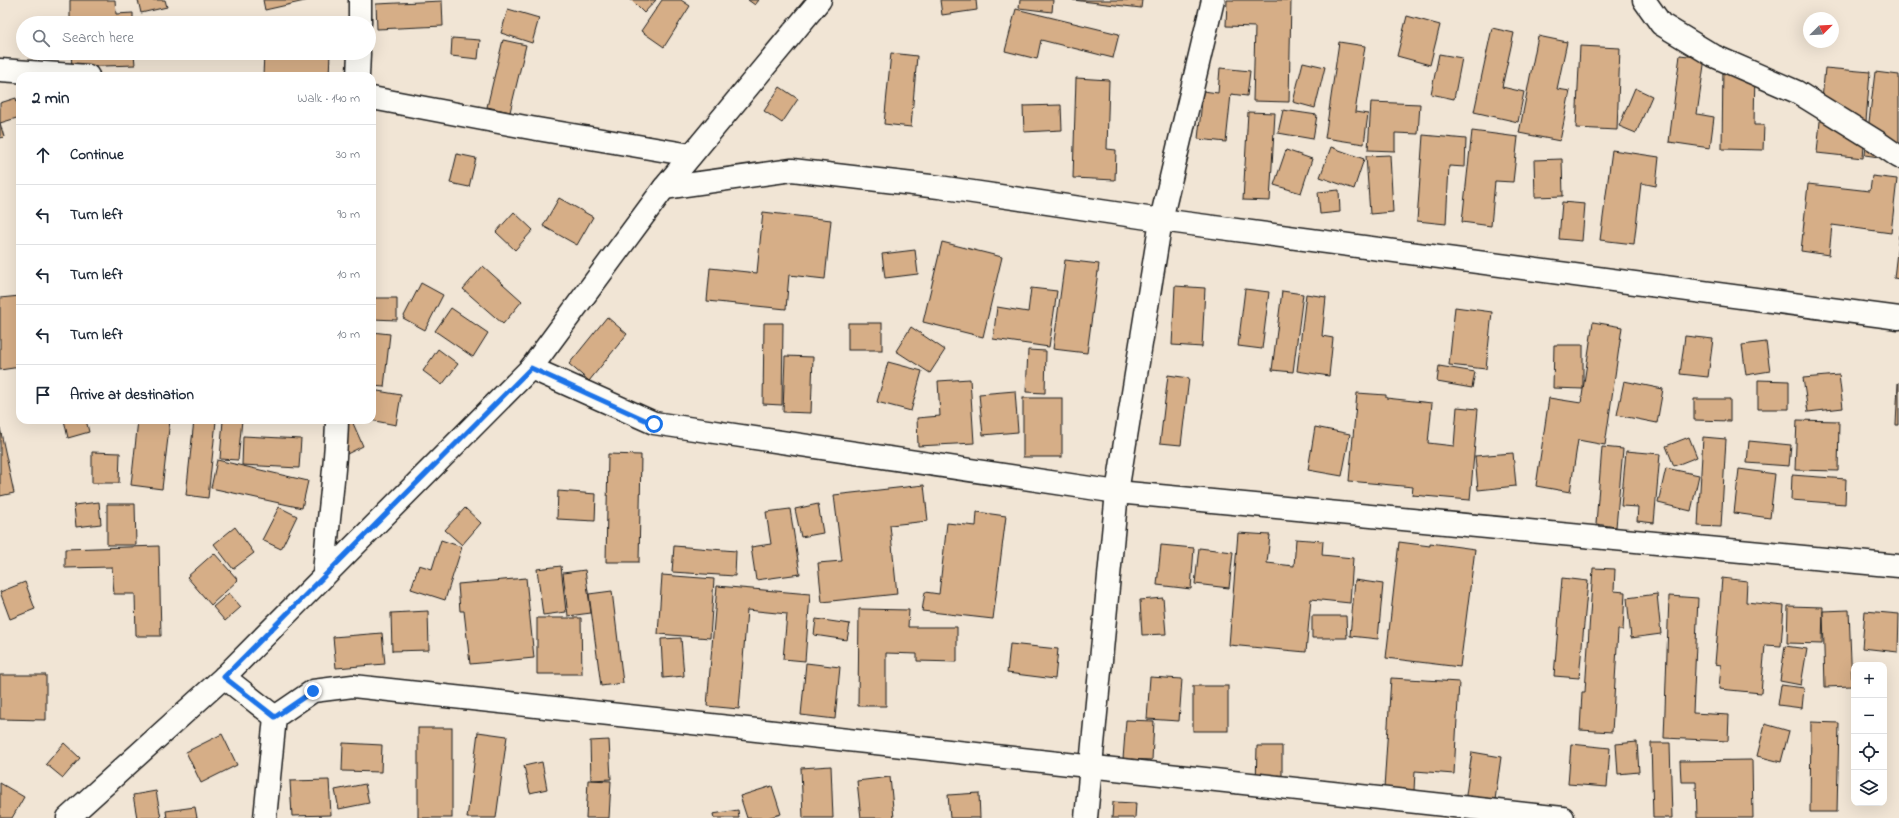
<!DOCTYPE html>
<meta charset="utf-8">
<style>
:root{--surface:#fff;--page:#f2f2f3;--text:#1f2937;--muted:#747a83;--line:#e0e1e3}
body{margin:0;font-family:"Indie Flower",sans-serif;background:var(--page);color:var(--text)}
.controls{position:absolute;right:12px;bottom:12px;display:grid;overflow:hidden;border-radius:8px;box-shadow:0 4px 16px #0002}
.controls button{width:36px;height:36px;display:grid;place-items:center;padding:0;border:0;border-bottom:1px solid var(--line);background:var(--surface);color:var(--text);font:20px sans-serif}
.compass{position:absolute;left:1803px;top:12px;width:36px;height:36px;border-radius:50%;background:var(--surface);box-shadow:0 4px 16px #0002;rotate:66deg}
.stop{position:absolute;width:12px;height:12px;margin:-9px;border:3px solid #1a73e8;border-radius:50%;background:#fff}
.stop.end{background:#1a73e8;border-color:#fff;box-shadow:0 1px 4px #0008}
.list{margin:0;padding:0;list-style:none}
h2{display:flex;justify-content:space-between;align-items:center;height:52px;margin:0;padding:0 16px;font-size:17px}
h2 small{font-size:13px;font-weight:400;color:var(--muted)}
.list li{display:grid;grid-template-columns:26px 1fr auto;gap:12px;align-items:center;box-sizing:border-box;height:60px;padding:0 16px;border-top:1px solid var(--line)}
.list b{display:block;font-size:15px;white-space:nowrap}
.list em{font-size:13px;font-style:normal;color:var(--muted)}
.icon{flex:none;width:22px;height:22px;fill:none;stroke:currentColor;stroke-width:2;stroke-linecap:round;stroke-linejoin:round}
.map{position:relative;flex:none;width:1899px;height:818px;overflow:hidden}
.search{position:absolute;background:var(--surface);box-shadow:0 4px 16px #0002;left:16px;top:16px;width:360px;height:44px;display:flex;align-items:center;gap:10px;box-sizing:border-box;padding:0 14px;border-radius:22px;color:var(--muted);font-size:15px}
.panel{position:absolute;background:var(--surface);box-shadow:0 4px 16px #0002;left:16px;top:72px;width:360px;height:352px;border-radius:12px}
.map>svg:first-child{display:block}
.building{fill:#d6ae87;stroke:#1c1c1c}
.lines{fill:none;stroke-linecap:round;stroke-linejoin:round}
.minor-casing{stroke:#1c1c1c;stroke-width:25}
.minor{stroke:#fdfcf7;stroke-width:22}
.route{stroke:#1a73e8;stroke-width:5}
</style>
<div class="map">
<svg width="1899" height="818" viewBox="0 0 1899 818">
<rect width="100%" height="100%" fill="#f1e5d5"/>
<filter id="ink" filterUnits="userSpaceOnUse"><feTurbulence type="fractalNoise" baseFrequency=".025" numOctaves="2"/><feDisplacementMap in="SourceGraphic" scale="8" xChannelSelector="R" yChannelSelector="G"/><feConvolveMatrix kernelMatrix="1 2 1 2 8 2 1 2 1" color-interpolation-filters="sRGB"/></filter>
<g filter="url(#ink)">
<!-- building -->
<g class="building">
<path d="M70,0H115L116,14L133,13V23H70Z"/>
<path d="M138,0H165L167,7L141,13Z"/>
<path d="M263,0H309L265,10Z"/>
<path d="M631,0H656L644,13Z"/>
<path d="M662,0H681L690,6L664,47L641,31Z"/>
<path d="M748,0H759L755,5Z"/>
<path d="M940,0H976L977,10L942,15Z"/>
<path d="M1020,0H1053L1052,12L1019,8Z"/>
<path d="M1073,0H1142L1141,8Z"/>
<path d="M1227,0H1291L1289,102L1253,101L1255,27L1226,26Z"/>
<path d="M442,1L443,26L377,29L376,4Z"/>
<path d="M508,9L539,18L532,43L501,33Z"/>
<path d="M1016,9L1119,34L1113,58L1041,40L1037,59L1005,51Z"/>
<path d="M1407,16L1440,25L1430,65L1397,56Z"/>
<path d="M1492,28L1514,33L1502,87L1524,92L1518,122L1474,112Z"/>
<path d="M1538,36L1567,42L1557,89L1570,91L1560,141L1519,133Z"/>
<path d="M452,38L480,40L478,59L451,56Z"/>
<path d="M503,40L526,45L510,112L487,107Z"/>
<path d="M1339,42L1365,46L1355,112L1368,114L1364,144L1325,138Z"/>
<path d="M1580,46L1620,48L1617,130L1576,128Z"/>
<path d="M71,53H134L135,65L72,67Z"/>
<path d="M264,53H330L329,76H263Z"/>
<path d="M891,53L917,56L911,127L884,124Z"/>
<path d="M1439,54L1462,58L1454,99L1431,94Z"/>
<path d="M1680,55L1705,58L1697,114L1714,117L1710,148L1669,142Z"/>
<path d="M1303,62L1325,67L1315,108L1293,102Z"/>
<path d="M1723,66L1755,67L1754,125H1764L1763,150L1722,149Z"/>
<path d="M1220,68L1250,71L1247,96L1231,94L1226,142L1198,139L1203,91L1218,93Z"/>
<path d="M1825,68L1870,72L1863,158L1817,153Z"/>
<path d="M1875,72L1899,75V160L1865,155Z"/>
<path d="M1076,78L1109,80L1107,149L1116,150L1115,180L1073,178Z"/>
<path d="M780,87L798,99L782,123L764,111Z"/>
<path d="M1635,88L1652,96L1636,133L1619,126Z"/>
<path d="M16,98L20,117L0,123V103Z"/>
<path d="M1371,102L1420,104L1418,134L1395,133V151L1368,150Z"/>
<path d="M1061,105L1062,130L1024,132L1023,106Z"/>
<path d="M1283,110L1317,115L1313,139L1278,133Z"/>
<path d="M1248,112L1275,113L1270,201L1243,200Z"/>
<path d="M0,123L4,137L0,138Z"/>
<path d="M1472,131L1518,137L1513,182L1495,181L1491,226L1462,222Z"/>
<path d="M1423,135L1466,139L1465,167L1449,166L1446,224L1417,221Z"/>
<path d="M1331,147L1364,159L1354,189L1320,177Z"/>
<path d="M1286,150L1312,159L1301,193L1274,185Z"/>
<path d="M1612,150L1659,157L1656,186L1641,183L1634,244L1600,240Z"/>
<path d="M457,154L476,158L469,187L450,183Z"/>
<path d="M1390,155L1393,212L1370,214L1366,156Z"/>
<path d="M1562,159L1563,196L1535,197L1534,160Z"/>
<path d="M1872,176L1897,179L1891,233L1832,225L1829,255L1801,251L1808,184L1870,191Z"/>
<path d="M1339,190L1340,212L1320,214L1318,192Z"/>
<path d="M559,198L593,217L577,245L543,226Z"/>
<path d="M1562,202L1585,204L1582,241L1559,239Z"/>
<path d="M514,212L533,230L515,250L496,232Z"/>
<path d="M763,212L831,220L825,279L789,275L786,309L707,301L710,268L757,273Z"/>
<path d="M1899,235V279L1894,278Z"/>
<path d="M942,242L1002,257L983,337L923,322Z"/>
<path d="M915,250L918,274L885,278L882,254Z"/>
<path d="M1065,260L1099,264L1087,353L1053,349Z"/>
<path d="M483,266L522,301L503,324L463,289Z"/>
<path d="M421,283L443,295L425,330L403,318Z"/>
<path d="M1175,286L1205,288L1202,347L1172,345Z"/>
<path d="M1031,288L1057,291L1049,347L993,339L997,307L1028,312Z"/>
<path d="M1245,289L1269,292L1262,349L1238,346Z"/>
<path d="M1282,291L1303,294L1293,372L1272,370Z"/>
<path d="M1306,294L1326,297L1322,336L1333,338L1329,376L1297,371Z"/>
<path d="M20,296V367L0,370V298Z"/>
<path d="M372,298H397V320L372,319Z"/>
<path d="M1455,307L1492,312L1486,369L1449,365Z"/>
<path d="M451,308L488,333L473,357L435,331Z"/>
<path d="M607,317L627,334L589,381L569,364Z"/>
<path d="M1593,322L1622,327L1605,445L1578,440L1570,492L1536,486L1549,398L1581,403Z"/>
<path d="M764,323H783L782,405L763,404Z"/>
<rect x="848" y="323" width="34" height="27"/>
<path d="M911,327L945,350L930,373L896,351Z"/>
<path d="M372,332L390,334L384,387L372,386Z"/>
<path d="M1685,336L1713,339L1708,377L1680,374Z"/>
<path d="M1766,342L1770,371L1746,375L1742,345Z"/>
<path d="M1554,345H1583V389L1553,388Z"/>
<path d="M438,349L458,364L442,385L423,371Z"/>
<path d="M1028,350L1046,351L1045,393L1026,392Z"/>
<path d="M785,356L813,357L811,413L783,412Z"/>
<path d="M888,362L922,371L911,411L877,402Z"/>
<path d="M1439,366L1475,372L1472,388L1437,382Z"/>
<path d="M1168,375L1189,378L1181,445L1160,443Z"/>
<path d="M1839,375L1843,408L1808,412L1803,378Z"/>
<path d="M970,379L974,443L918,446L917,418L940,416L938,381Z"/>
<path d="M1758,380L1789,381V409H1758Z"/>
<path d="M1624,381L1663,389L1657,423L1617,415Z"/>
<path d="M1898,383H1899V425H1896Z"/>
<path d="M372,390L401,395L396,425L370,420H372Z"/>
<path d="M1015,391L1018,432L983,435L979,394Z"/>
<path d="M1357,393L1386,395V398L1432,403L1428,443L1454,446L1457,407L1478,409L1470,500L1412,495L1413,487L1349,481Z"/>
<rect x="1023" y="398" width="39" height="59"/>
<path d="M1694,399H1730V421L1694,420Z"/>
<path d="M64,420H86L89,432L68,438Z"/>
<path d="M138,420H170L162,489L131,485Z"/>
<path d="M194,420L216,421L208,498L186,495Z"/>
<path d="M223,420H242L238,460L220,459Z"/>
<path d="M1797,420L1839,421L1838,471L1795,470Z"/>
<path d="M352,421L363,446L347,454L336,428Z"/>
<path d="M1315,427L1350,434L1342,476L1308,470Z"/>
<path d="M0,428L14,493L0,496Z"/>
<path d="M243,436L301,439L299,468L242,465Z"/>
<path d="M1689,437L1697,457L1674,466L1666,446Z"/>
<path d="M1703,437L1726,439L1721,527L1698,526Z"/>
<path d="M1749,441L1791,445L1789,466L1747,463Z"/>
<path d="M1602,447L1623,449L1616,527L1596,524Z"/>
<path d="M1626,451L1660,454L1654,523L1637,521L1638,507L1621,506Z"/>
<path d="M92,452L120,453L119,483H92Z"/>
<path d="M1513,453L1516,486L1478,490L1475,456Z"/>
<path d="M608,454L641,455L639,562H606Z"/>
<path d="M217,460L308,481L302,508L211,488Z"/>
<path d="M1666,468L1699,475L1691,511L1658,503Z"/>
<path d="M1739,469L1775,474L1770,518L1734,513Z"/>
<path d="M1792,475L1846,479L1845,504L1791,500Z"/>
<path d="M924,485L928,521L890,525L897,594L822,602L818,563L842,561L834,495Z"/>
<path d="M558,491L596,494L595,521L557,519Z"/>
<path d="M99,502L101,524L76,527L74,505Z"/>
<path d="M107,504H135L136,545H107Z"/>
<path d="M818,504L823,533L801,537L795,509Z"/>
<path d="M279,507L297,516L281,549L262,540Z"/>
<path d="M465,508L481,523L462,545L445,530Z"/>
<path d="M790,509L800,574L756,580L751,547L771,544L766,512Z"/>
<path d="M977,512L1006,516L993,619L922,611L925,592L939,594L947,523L976,526Z"/>
<path d="M235,527L254,553L233,569L214,544Z"/>
<path d="M1238,533L1270,535L1267,563L1294,566L1296,539L1323,541L1322,555L1353,558L1350,603L1311,599L1306,652L1229,645Z"/>
<path d="M441,540L462,547L445,600L411,589L419,565L432,569Z"/>
<path d="M1399,542L1430,546V543L1475,549L1460,667L1386,658Z"/>
<path d="M1161,545L1194,548L1191,589L1157,585Z"/>
<path d="M159,546L161,636H136L135,594H114L112,567L65,568V549Z"/>
<path d="M674,546L736,551L735,576L672,572Z"/>
<path d="M1199,548L1233,552L1229,588L1195,584Z"/>
<path d="M214,553L238,580L211,605L187,577Z"/>
<path d="M561,566L566,612L543,615L537,569Z"/>
<path d="M1593,568L1615,569L1614,591L1625,592L1623,630H1618L1612,732L1580,730L1582,692H1585Z"/>
<path d="M585,570L591,613L568,616L563,573Z"/>
<path d="M662,575L714,579L710,638L658,634Z"/>
<path d="M526,578L534,658L470,664L464,611H460L458,584Z"/>
<path d="M1562,578L1588,581L1579,678L1554,676Z"/>
<path d="M1722,578L1747,581L1746,602L1784,606L1781,646L1765,645L1761,693L1719,689L1721,665L1715,664Z"/>
<path d="M1355,580L1383,584L1378,639L1350,636Z"/>
<path d="M25,582L35,609L10,619L0,592Z"/>
<path d="M717,586L810,594L805,661L783,659L787,614L747,610L739,709L707,706Z"/>
<path d="M612,591L623,683L601,686L589,594Z"/>
<path d="M229,593L241,607L225,621L213,607Z"/>
<path d="M1657,594L1661,634L1631,638L1627,598Z"/>
<path d="M1669,596L1698,598L1693,713L1729,715L1728,741L1664,738Z"/>
<path d="M1163,598L1166,634L1142,635L1140,600Z"/>
<path d="M1788,606L1823,607L1822,644L1787,643Z"/>
<path d="M859,609L909,610L908,627H957V662L917,661V654L886,653V706H858Z"/>
<path d="M1849,610L1852,686L1825,687L1823,611Z"/>
<path d="M428,611L429,650L392,651L391,613Z"/>
<path d="M1865,611L1899,614L1898,652L1862,648Z"/>
<path d="M1312,616H1346L1347,638H1312Z"/>
<path d="M537,618H581L582,674H537Z"/>
<path d="M816,619L850,624L847,640L814,635Z"/>
<path d="M382,633L385,664L336,668L333,637Z"/>
<path d="M681,638L684,676L663,678L661,639Z"/>
<path d="M1010,644L1058,649L1055,679L1007,673Z"/>
<path d="M1785,646L1807,649L1801,685L1780,681Z"/>
<path d="M806,663L840,667L835,719L801,715Z"/>
<path d="M0,675H46V720L0,719Z"/>
<path d="M1150,677L1182,679L1179,721L1147,719Z"/>
<path d="M1391,678L1459,682L1454,774L1415,771L1414,791L1384,789Z"/>
<path d="M1781,685L1804,688L1802,708L1778,705Z"/>
<rect x="1193" y="686" width="35" height="45"/>
<path d="M1126,720L1154,721L1152,760L1123,759Z"/>
<path d="M1811,722L1839,723L1837,812H1810Z"/>
<path d="M1765,724L1789,731L1781,762L1757,756Z"/>
<rect x="418" y="728" width="34" height="90"/>
<path d="M478,732L507,736L496,818H467Z"/>
<path d="M222,734L237,765L201,783L186,752Z"/>
<path d="M609,740L611,779L591,780L590,741Z"/>
<path d="M1637,742L1639,772L1618,774L1616,744Z"/>
<path d="M64,743L80,758L63,778L46,764Z"/>
<path d="M343,743L382,745L381,772L342,771Z"/>
<path d="M1651,743H1670L1672,818H1653Z"/>
<path d="M1571,744L1610,748L1607,787L1568,784Z"/>
<path d="M1257,746H1282V787H1256Z"/>
<path d="M1472,752L1501,757L1494,807L1465,802Z"/>
<path d="M1752,760L1753,818H1697L1696,782H1681L1680,761Z"/>
<path d="M542,762L547,789L530,793L524,766Z"/>
<path d="M831,766L833,818H803L801,768Z"/>
<path d="M890,777L894,818H861L857,781Z"/>
<path d="M329,780L331,815L292,816L290,781Z"/>
<path d="M588,780L611,781L609,818H586Z"/>
<path d="M0,783L24,797L12,818H0Z"/>
<path d="M365,784L369,803L339,809L335,790Z"/>
<path d="M772,786L781,814L767,818H747L740,796Z"/>
<path d="M156,791L161,818H137L133,795Z"/>
<path d="M979,793L980,818H950L948,795Z"/>
<path d="M1113,802L1136,803L1135,818H1112Z"/>
<path d="M195,807L197,818H167L166,811Z"/>
<path d="M738,810L739,818H714L713,814Z"/>
</g>
<g class="lines">
<defs>
<g id="minor">
<path d="M1644,0L1661,24L1714,56L1797,92L1876,141L1899,157"/>
<path d="M360,23V0"/>
<path d="M0,70L88,76"/>
<path d="M358,76L359,53"/>
<path d="M372,98L531,128L691,155"/>
<path d="M664,188L792,170L939,187L1161,220L1899,318"/>
<path d="M531,368L654,423L1117,492L1899,566"/>
<path d="M324,576C327,524 336,472 337,420"/>
<path d="M224,677L275,717"/>
<path d="M275,717L313,691L353,686L1563,818"/>
<path d="M68,818L224,677L531,368L664,188L820,0"/>
<path d="M265,818L275,717"/>
<path d="M1086,818L1117,492L1161,220L1213,0"/>
</g>
</defs>
<!-- minor casing -->
<use href="#minor" class="minor-casing"/>
<!-- minor -->
<use href="#minor" class="minor"/>
</g>
</g>
<g class="lines" filter="url(#ink)">
<!-- route -->
<path class="route" d="M313,691L275,717L224,677L531,368L654,424"/>
</g>
</svg>
<div class="controls">
<button>+</button>
<button>−</button>
<button><svg class="icon" aria-label="locate" viewBox="0 0 24 24"><circle cx="12" cy="12" r="6"/><path d="M12 2v4M12 18v4M2 12h4M18 12h4"/></svg></button>
<button><svg class="icon" aria-label="layers" viewBox="0 0 24 24"><path d="M12 4l9 5-9 5-9-5zM3 14l9 5 9-5"/></svg></button>
</div>
<svg class="compass" viewBox="-18 -18 36 36"><path d="M0-13l5 13h-10z" fill="#e53935"/><path d="M0 13l5-13h-10z" fill="#747a83"/></svg>
<div class="stop" style="left:654px;top:424px"></div>
<div class="stop end" style="left:313px;top:691px"></div>
<div class="search"><svg class="icon" aria-label="search" viewBox="0 0 24 24"><circle cx="10" cy="10" r="6"/><path d="M15 15l6 6"/></svg>Search here</div>
<section class="panel">
<h2>2 min<small>Walk · 140 m</small></h2>
<ul class="list">
<li><svg class="icon" aria-label="ahead" viewBox="0 0 24 24"><path d="M12 20V5M6 11l6-6 6 6"/></svg><div><b>Continue</b></div><em>30 m</em></li>
<li><svg class="icon" aria-label="left" viewBox="0 0 24 24"><path d="M17 20v-9H6M10 6l-5 5 5 5"/></svg><div><b>Turn left</b></div><em>90 m</em></li>
<li><svg class="icon" aria-label="left" viewBox="0 0 24 24"><path d="M17 20v-9H6M10 6l-5 5 5 5"/></svg><div><b>Turn left</b></div><em>10 m</em></li>
<li><svg class="icon" aria-label="left" viewBox="0 0 24 24"><path d="M17 20v-9H6M10 6l-5 5 5 5"/></svg><div><b>Turn left</b></div><em>10 m</em></li>
<li><svg class="icon" aria-label="arrive" viewBox="0 0 24 24"><path d="M6 21V4h12l-3 4 3 4H6"/></svg><div><b>Arrive at destination</b></div></li>
</ul>
</section>
</div>
